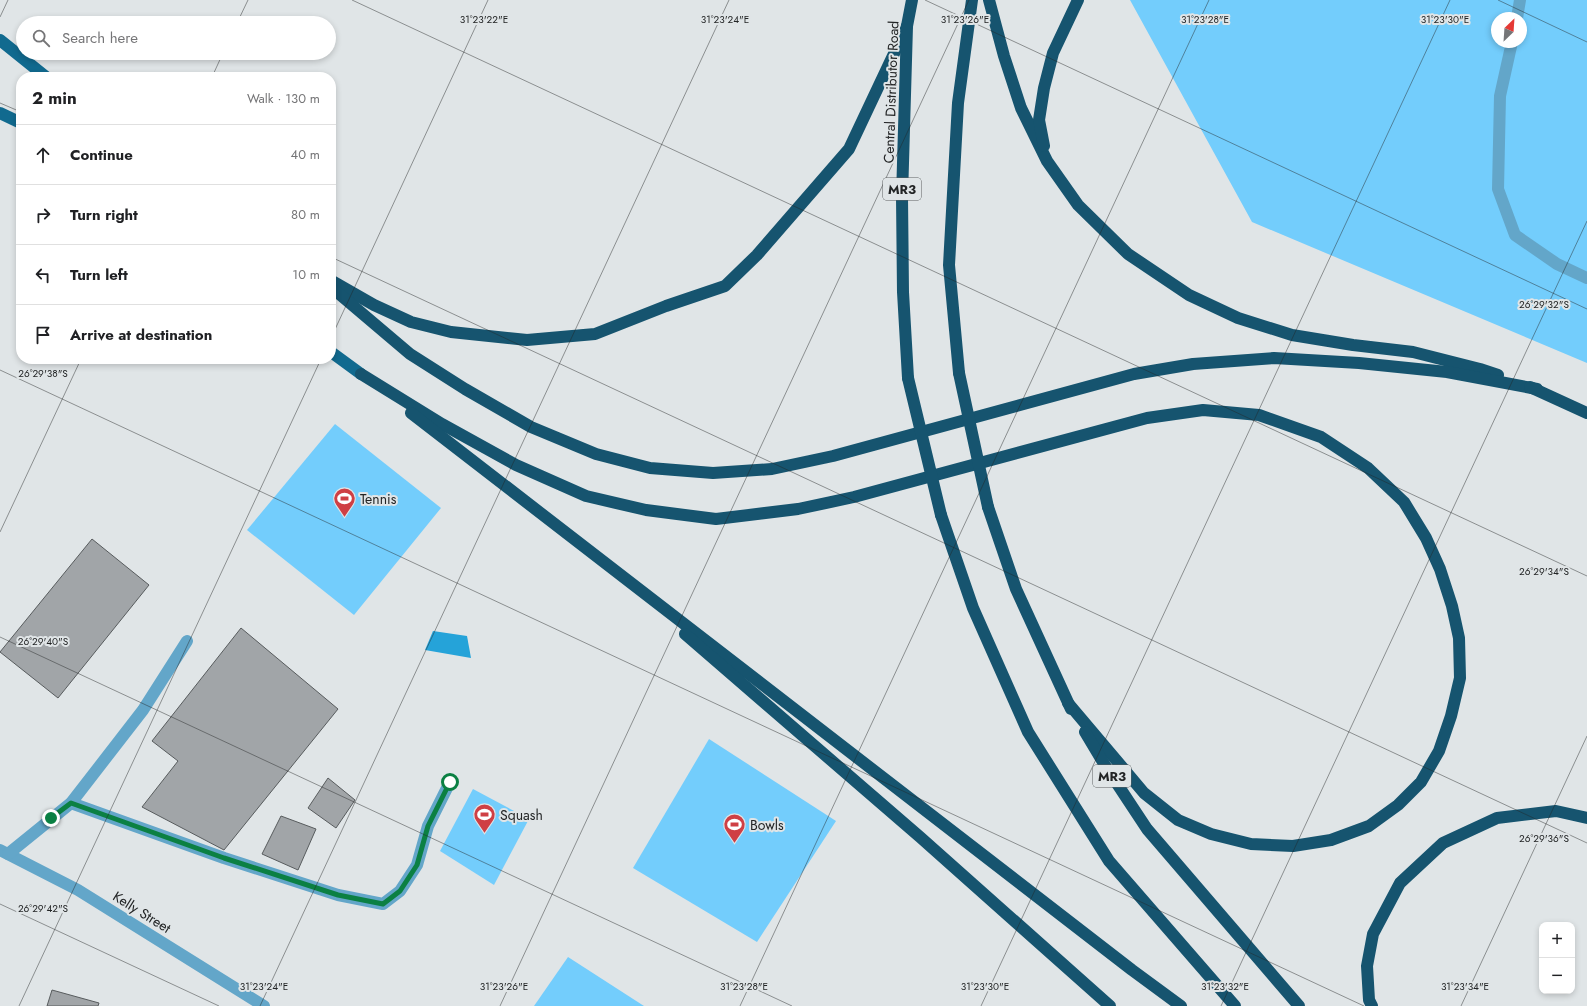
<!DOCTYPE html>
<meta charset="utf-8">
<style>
:root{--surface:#fff;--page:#f6f6f6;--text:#202124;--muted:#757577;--line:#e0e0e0}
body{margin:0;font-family:Jost,sans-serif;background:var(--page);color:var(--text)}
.controls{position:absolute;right:12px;bottom:12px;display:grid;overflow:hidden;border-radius:8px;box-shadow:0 2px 6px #0003}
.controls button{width:36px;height:36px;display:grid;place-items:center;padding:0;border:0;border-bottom:1px solid var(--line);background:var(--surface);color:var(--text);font:20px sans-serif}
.compass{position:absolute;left:1491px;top:12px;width:36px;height:36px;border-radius:50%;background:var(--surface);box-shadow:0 2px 6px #0003;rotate:25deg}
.stop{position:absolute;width:12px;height:12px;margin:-9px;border:3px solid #0b8043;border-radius:50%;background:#fff}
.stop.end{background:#0b8043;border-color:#fff;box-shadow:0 1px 4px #0008}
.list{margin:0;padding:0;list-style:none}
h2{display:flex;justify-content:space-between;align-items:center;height:52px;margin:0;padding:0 16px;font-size:17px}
h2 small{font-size:13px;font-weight:400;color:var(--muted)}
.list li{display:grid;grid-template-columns:26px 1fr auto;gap:12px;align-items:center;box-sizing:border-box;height:60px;padding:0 16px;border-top:1px solid var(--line)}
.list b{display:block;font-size:15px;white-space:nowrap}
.list em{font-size:13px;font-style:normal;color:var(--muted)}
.icon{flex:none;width:22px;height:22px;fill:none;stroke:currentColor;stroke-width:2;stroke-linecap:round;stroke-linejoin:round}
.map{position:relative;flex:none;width:1587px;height:1006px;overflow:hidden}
.search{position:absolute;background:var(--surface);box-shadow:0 2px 6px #0003;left:16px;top:16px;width:320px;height:44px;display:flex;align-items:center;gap:10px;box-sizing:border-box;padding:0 14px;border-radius:22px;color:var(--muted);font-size:15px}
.panel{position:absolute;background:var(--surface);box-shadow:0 2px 6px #0003;left:16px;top:72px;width:320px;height:292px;border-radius:16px}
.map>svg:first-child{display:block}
.green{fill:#73cdfc;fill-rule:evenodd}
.water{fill:#25a3d9}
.building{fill:#a1a5a8;stroke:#585c5e}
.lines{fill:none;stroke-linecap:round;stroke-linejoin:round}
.minor{stroke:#63a6c9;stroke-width:12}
.major{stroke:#116a8f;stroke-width:12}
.highway{stroke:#16546f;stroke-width:12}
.highway-bridge{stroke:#16546f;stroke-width:12}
.route{stroke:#0b8043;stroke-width:5}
.ticks{fill:none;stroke:#232526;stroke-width:1;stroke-opacity:0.45}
.labels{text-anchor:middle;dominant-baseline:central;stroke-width:4;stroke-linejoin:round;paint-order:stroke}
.shield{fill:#e0e5e7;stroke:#5c5f60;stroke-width:1}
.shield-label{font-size:13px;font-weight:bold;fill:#232526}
.street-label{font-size:14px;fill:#232526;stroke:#e0e5e7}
.poi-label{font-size:14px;fill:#232526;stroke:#e0e5e7;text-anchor:start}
.ticks-label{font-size:10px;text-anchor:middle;fill:#232526;stroke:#e0e5e7;stroke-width:4;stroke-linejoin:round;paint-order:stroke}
</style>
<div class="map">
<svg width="1587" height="1006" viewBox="0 0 1587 1006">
<rect width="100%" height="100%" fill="#e0e5e7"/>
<!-- green -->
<g class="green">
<path d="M1130,0H1587V363L1252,222ZM1497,18H1521V42H1497Z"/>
<path d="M335,424L441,508L354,615L247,530Z"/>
<path d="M709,739L836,821L757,942L633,868Z"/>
<path d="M473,789L529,819L494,885L440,851Z"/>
<path d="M568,957L644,1006H534Z"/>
</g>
<!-- water -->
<path class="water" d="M433,631L467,636L471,658L425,650Z"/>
<!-- building -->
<g class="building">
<path d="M92,539L149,585L58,698L0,652Z"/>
<path d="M241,628L338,709L224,850L142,807L178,761L152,741Z"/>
<path d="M328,778L355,800L336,828L308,808Z"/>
<path d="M281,816L316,829L298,870L262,854Z"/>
<path d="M52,990L99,1003L98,1006H47Z"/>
</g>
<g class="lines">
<!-- minor -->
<g class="minor">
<path d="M1517,18L1520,0"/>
<path d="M1512,42L1500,96L1498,189L1515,235L1557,264L1587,278"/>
<path d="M71,803L224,858L338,895L383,904L400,891L417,865L428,826L450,782"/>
<path d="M0,850L78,890L264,1006"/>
<path d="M8,854L71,803L143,710L187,641"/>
</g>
<!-- major -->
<g class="major">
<path d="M0,40L46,77"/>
<path d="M0,113L21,123"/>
<path d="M331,352L361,374"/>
</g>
<!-- highway -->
<g class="highway">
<path d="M989,0L1004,56L1021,108L1047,161L1078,205L1128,254L1189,295L1238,318L1292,335L1353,345L1413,352L1480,369L1498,375"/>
<path d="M1044,146L1039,120L1044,88L1053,53L1078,0"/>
<path d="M332,281L374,305L411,322L451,332L527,340L595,334L666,306L725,286L757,255L849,149L907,26"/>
<path d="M331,287L410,354L465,389L531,427L596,454L650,468L713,473L772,469L833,456L1134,374L1193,364L1274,358L1359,363L1447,372L1537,389"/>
<path d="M959,373L949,265L958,103L972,0"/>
<path d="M361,374L442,424L516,465L586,496L646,510L716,519L798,509L854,497L1147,418L1203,410L1259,415L1321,437L1368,468L1404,502L1426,538L1440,569L1452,606L1459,638L1460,678L1451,716L1439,751L1421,782L1398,805L1369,826L1331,840L1293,846L1251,844L1211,834L1178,820L1144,793L1068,703"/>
<path d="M908,378L903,292L902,197L907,26L912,0"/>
<path d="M1530,387L1587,413"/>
<path d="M411,413L1132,970L1181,1006"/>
<path d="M988,507L1016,589L1071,709"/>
<path d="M941,515L973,608L1028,732L1109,861L1235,1006"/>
<path d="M685,634L920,837L1110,1006"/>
<path d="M1085,732L1106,767L1147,829L1299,1006"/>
<path d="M1372,1006L1369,1000L1367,966L1373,934L1400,883L1443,843L1497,818L1556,811L1587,818"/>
</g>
<!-- highway-bridge -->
<g class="highway-bridge">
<path d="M959,373L988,507"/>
<path d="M908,378L941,515"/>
</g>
</g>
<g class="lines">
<!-- route -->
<path class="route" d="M51,818L71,803L224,858L338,895L383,904L400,891L417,865L428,826L450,782"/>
</g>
<!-- ticks -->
<path class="ticks" d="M352,0L1587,576M925,0L1587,309M1498,0L1587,42M0,17L8,0M237,23L248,0M212,77L223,53M0,103L21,112M331,257L1587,843M331,338L488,0M0,370L1364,1006M0,532L81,359M0,637L792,1006M0,904L219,1006M19,1006L321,359M260,1006L729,0M500,1006L969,0M740,1006L1209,0M981,1006L1450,0M1221,1006L1587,221M1461,1006L1587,736"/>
<!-- icons -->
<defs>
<symbol id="stadium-pin" viewBox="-11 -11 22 30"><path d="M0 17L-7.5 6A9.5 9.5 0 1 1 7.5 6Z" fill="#cf3f44" stroke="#e0e5e7"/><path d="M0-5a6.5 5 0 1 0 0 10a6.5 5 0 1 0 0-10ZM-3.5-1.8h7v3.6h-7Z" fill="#fff"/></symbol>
</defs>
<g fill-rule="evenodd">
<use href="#stadium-pin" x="332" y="486" width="25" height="34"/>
<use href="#stadium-pin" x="472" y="802" width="25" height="34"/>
<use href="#stadium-pin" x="722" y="812" width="25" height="34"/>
</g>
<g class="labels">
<!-- shield labels -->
<g class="shield">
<rect x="883" y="178" width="38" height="22" rx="3"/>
<rect x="1093" y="765" width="38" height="22" rx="3"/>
</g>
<g class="shield-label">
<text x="902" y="189">MR3</text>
<text x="1112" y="776">MR3</text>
</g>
<!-- street labels -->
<g class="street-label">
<text transform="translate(891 92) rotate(-88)">Central Distributor Road</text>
<text transform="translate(142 912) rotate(32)">Kelly Street</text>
</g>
<!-- poi labels -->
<g class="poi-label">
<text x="360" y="499">Tennis</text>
<text x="500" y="815">Squash</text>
<text x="750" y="825">Bowls</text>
</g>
</g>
<g class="ticks-label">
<text x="484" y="23">31°23'22"E</text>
<text x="725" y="23">31°23'24"E</text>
<text x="965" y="23">31°23'26"E</text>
<text x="1205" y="23">31°23'28"E</text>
<text x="1445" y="23">31°23'30"E</text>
<text x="1544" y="308">26°29'32"S</text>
<text x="43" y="377">26°29'38"S</text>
<text x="1544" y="575">26°29'34"S</text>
<text x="43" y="645">26°29'40"S</text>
<text x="1544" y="842">26°29'36"S</text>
<text x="43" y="912">26°29'42"S</text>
<text x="264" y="990">31°23'24"E</text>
<text x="504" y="990">31°23'26"E</text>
<text x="744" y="990">31°23'28"E</text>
<text x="985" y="990">31°23'30"E</text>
<text x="1225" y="990">31°23'32"E</text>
<text x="1465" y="990">31°23'34"E</text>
</g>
</svg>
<div class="controls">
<button>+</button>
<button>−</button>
</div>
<svg class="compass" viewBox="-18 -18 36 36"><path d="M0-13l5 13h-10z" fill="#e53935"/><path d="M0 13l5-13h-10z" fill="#757577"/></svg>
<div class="stop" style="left:450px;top:782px"></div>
<div class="stop end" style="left:51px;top:818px"></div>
<div class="search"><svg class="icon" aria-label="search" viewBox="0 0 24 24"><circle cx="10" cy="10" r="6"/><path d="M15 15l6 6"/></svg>Search here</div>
<section class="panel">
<h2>2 min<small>Walk · 130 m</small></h2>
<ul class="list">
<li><svg class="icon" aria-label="ahead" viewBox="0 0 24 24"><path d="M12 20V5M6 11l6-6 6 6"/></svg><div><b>Continue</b></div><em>40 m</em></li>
<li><svg class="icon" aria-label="right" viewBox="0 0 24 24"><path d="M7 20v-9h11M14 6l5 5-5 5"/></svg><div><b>Turn right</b></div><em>80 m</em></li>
<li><svg class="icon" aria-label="left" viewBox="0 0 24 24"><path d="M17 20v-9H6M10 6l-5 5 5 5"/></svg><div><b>Turn left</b></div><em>10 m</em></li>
<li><svg class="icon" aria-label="arrive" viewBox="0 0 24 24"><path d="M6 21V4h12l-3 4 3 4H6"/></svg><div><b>Arrive at destination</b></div></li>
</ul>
</section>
</div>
